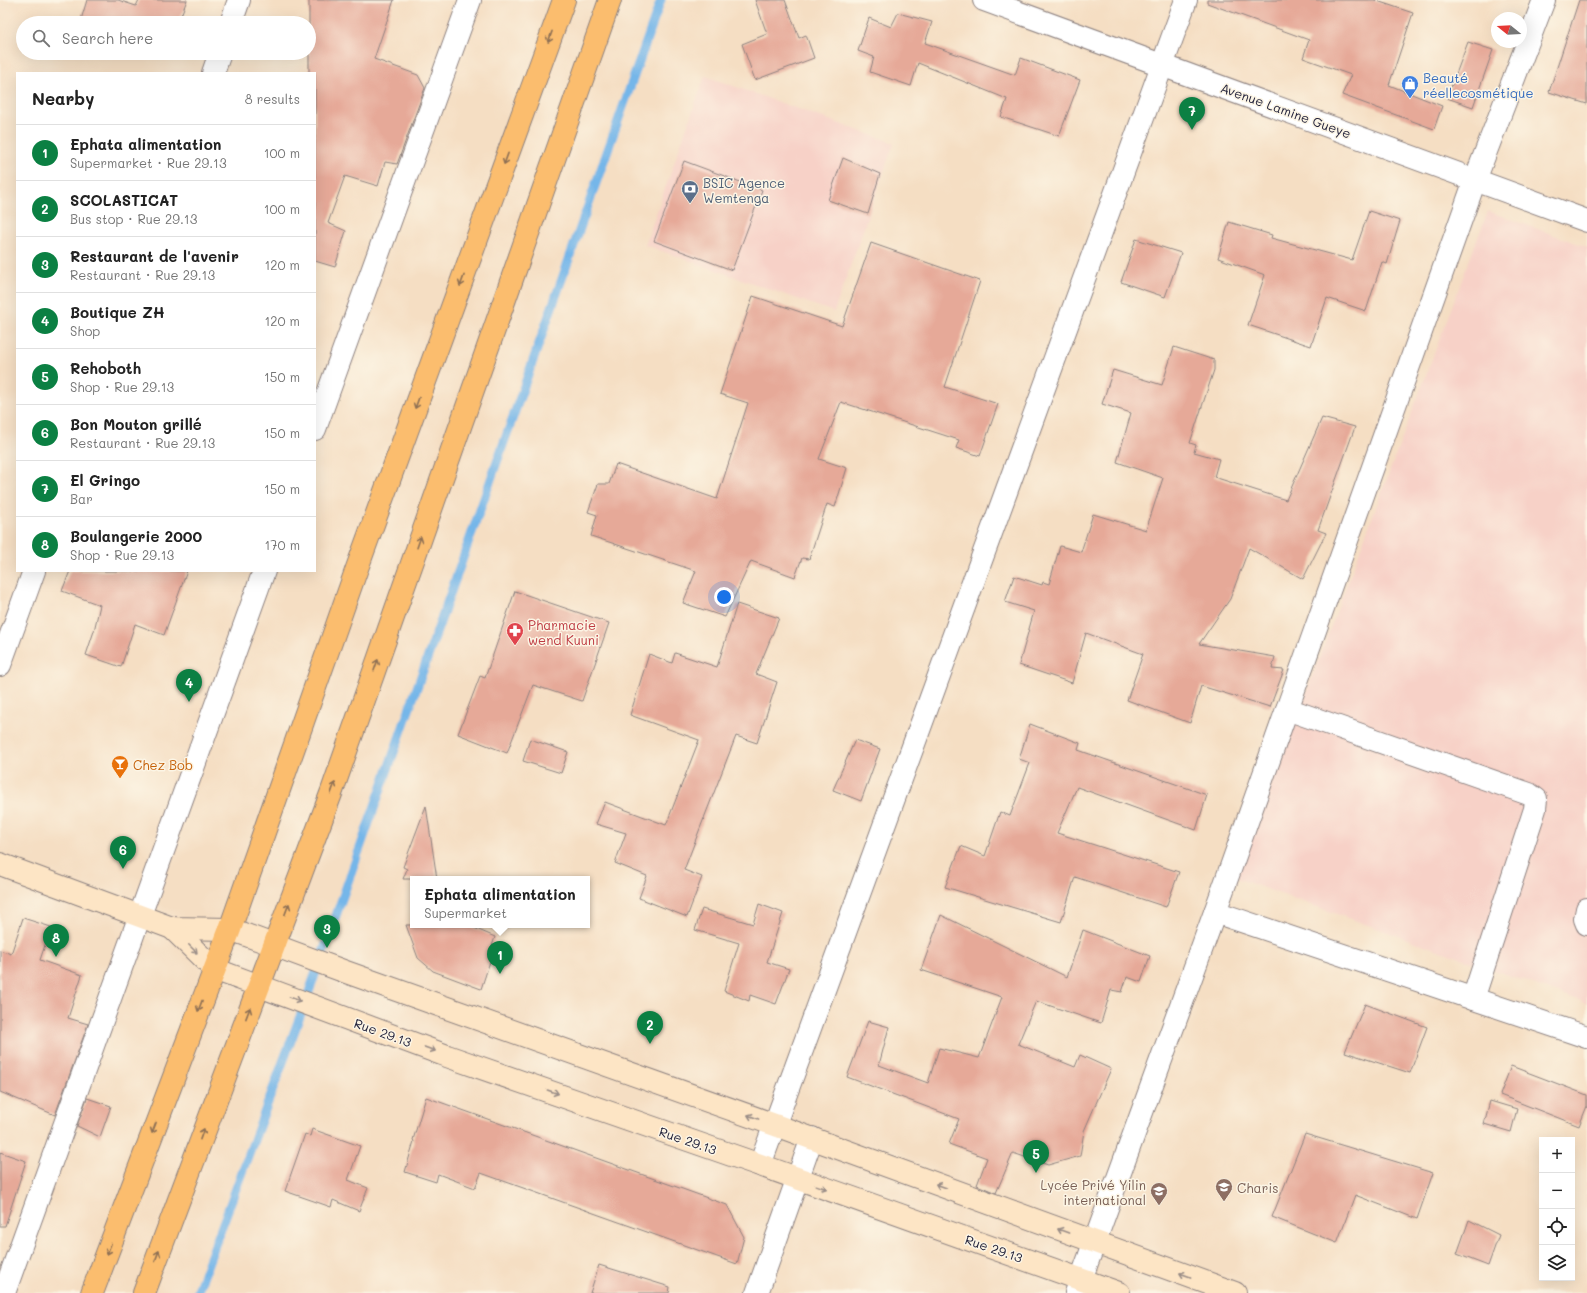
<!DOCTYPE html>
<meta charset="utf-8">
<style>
:root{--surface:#fff;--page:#f2f2f2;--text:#222;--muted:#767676;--line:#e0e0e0;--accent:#0b8043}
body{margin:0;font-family:Mali,sans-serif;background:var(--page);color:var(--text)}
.controls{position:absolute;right:12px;bottom:12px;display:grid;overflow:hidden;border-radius:0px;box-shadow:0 4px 16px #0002}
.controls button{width:36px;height:36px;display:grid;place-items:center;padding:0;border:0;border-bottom:1px solid var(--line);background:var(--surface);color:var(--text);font:20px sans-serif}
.compass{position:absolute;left:1491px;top:12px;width:36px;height:36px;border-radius:50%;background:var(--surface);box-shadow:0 4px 16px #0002;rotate:288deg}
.you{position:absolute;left:724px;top:597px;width:14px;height:14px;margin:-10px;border:3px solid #fff;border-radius:50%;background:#1a73e8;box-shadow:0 0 0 6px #1a73e833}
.badge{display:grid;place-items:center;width:26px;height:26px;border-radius:50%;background:var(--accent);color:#fff;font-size:13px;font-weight:700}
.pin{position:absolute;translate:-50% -33px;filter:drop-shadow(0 1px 2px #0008)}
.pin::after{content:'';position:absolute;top:21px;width:14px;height:12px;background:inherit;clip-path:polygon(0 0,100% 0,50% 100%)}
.popup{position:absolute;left:410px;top:876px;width:180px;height:52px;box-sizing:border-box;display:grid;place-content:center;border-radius:0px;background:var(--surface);filter:drop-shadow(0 1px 3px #0005);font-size:13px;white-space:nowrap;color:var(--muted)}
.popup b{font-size:15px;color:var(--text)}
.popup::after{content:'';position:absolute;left:50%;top:100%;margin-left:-8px;border:8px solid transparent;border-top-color:var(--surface)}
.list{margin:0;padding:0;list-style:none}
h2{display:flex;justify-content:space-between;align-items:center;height:52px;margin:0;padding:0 16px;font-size:17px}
h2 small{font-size:13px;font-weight:400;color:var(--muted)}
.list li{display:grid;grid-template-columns:26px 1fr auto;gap:12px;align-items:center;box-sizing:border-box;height:56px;padding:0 16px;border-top:1px solid var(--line)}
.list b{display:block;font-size:15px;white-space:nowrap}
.list p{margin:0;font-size:13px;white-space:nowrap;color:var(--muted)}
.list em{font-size:13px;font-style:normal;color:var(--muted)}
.icon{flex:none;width:22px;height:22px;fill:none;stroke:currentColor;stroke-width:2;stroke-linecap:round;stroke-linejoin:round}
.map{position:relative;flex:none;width:1587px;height:1293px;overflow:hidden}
.search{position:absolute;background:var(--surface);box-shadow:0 4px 16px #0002;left:16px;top:16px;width:300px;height:44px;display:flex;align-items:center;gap:10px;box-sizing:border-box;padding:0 14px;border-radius:22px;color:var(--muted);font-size:15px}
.panel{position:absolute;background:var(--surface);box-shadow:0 4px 16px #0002;left:16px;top:72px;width:300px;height:500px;border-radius:0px}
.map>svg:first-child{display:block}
.built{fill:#f7d1c7}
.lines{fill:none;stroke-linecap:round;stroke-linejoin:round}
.stream{stroke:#75b6e9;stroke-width:9}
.building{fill:#e6a998}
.minor-casing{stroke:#8c807f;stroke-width:24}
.secondary-casing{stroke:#8c807f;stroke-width:24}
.primary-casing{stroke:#8c807f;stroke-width:24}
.minor{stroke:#fff;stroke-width:22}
.secondary{stroke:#fde5c5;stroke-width:22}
.primary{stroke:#fbbd6e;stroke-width:22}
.oneway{stroke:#8e7054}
.oneway2{stroke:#9a8d87}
.labels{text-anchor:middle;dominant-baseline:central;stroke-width:3;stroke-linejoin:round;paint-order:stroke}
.shop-label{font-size:13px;fill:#366cbe;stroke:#fcf5e5;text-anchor:start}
.street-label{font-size:13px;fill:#22223b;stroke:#fcf5e5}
.service-label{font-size:13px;fill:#4e5e75;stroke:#fcf5e5;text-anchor:start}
.health-label{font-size:13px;fill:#be3a42;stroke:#fcf5e5;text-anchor:start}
.food-label{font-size:13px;fill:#c56008;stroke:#fcf5e5;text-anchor:start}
.education-label{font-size:13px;fill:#785e54;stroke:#fcf5e5;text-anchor:end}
</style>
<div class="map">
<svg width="1587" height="1293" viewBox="0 0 1587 1293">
<rect width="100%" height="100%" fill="#fcf5e5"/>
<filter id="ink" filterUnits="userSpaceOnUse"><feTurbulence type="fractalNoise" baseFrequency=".025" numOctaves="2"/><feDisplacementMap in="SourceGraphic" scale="8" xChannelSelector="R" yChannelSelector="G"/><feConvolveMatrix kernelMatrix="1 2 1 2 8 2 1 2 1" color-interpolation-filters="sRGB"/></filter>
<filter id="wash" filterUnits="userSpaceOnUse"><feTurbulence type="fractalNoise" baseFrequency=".012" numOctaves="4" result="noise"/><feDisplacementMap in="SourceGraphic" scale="16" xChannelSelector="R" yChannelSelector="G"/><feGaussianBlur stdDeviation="0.9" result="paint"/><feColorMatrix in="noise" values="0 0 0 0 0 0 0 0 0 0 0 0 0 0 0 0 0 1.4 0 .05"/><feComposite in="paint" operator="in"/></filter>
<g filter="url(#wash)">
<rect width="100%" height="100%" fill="#f5dec3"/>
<!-- built -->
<g class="built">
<path d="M705,76L894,143L834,312L645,245Z"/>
<path d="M1488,211L1587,247V1003L1236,878Z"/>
</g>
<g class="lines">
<!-- stream -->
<path class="stream" d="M197,1293L305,1003L661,0"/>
</g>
<g id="blocks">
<!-- building -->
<g class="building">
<path d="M87,0H118L136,6L139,0H187L178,23H80Z"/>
<path d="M309,0H394L374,59L418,75L425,88L397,164L385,162L378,186L345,176L328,223L346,231L335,267L315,261V73H309Z"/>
<path d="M755,0H785L799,38L806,35L814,58L755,80L742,44L767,34Z"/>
<path d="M1207,0H1374L1413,13L1389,85L1442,106L1434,129L1342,95L1351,75L1303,58L1309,40L1207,3Z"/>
<path d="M1579,0H1587V104L1549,92Z"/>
<path d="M898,13L932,22L925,43L1015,75L1021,58L1080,80L1059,136L1001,117L1007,99L918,63L911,86L870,72L874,57L858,51L869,18L891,27Z"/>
<path d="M1468,42L1493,50L1473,107L1447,98Z"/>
<path d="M843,158L880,174L868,214L828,200Z"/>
<path d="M684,161L762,190L732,270L654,241Z"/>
<path d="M1369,211L1400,221L1387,264L1382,262L1366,311L1327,298L1311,346L1248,325L1265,275L1218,258L1229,222L1272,235L1271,238L1352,260Z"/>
<path d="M1136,239L1181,253L1165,297L1121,282Z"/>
<path d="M871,243L980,281L945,387L998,404L980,456L956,448L959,440L841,402L819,459L847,468L835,507L827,504L809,559L802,558L795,577L751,561L725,617L683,603L696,571L591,536L597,515L588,512L598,484H609L616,464L717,499L748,403L720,394L753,296L842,326Z"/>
<path d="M1174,347L1214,360V370L1190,443L1196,445L1194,452L1219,459L1214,477L1286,500L1322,418L1355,427L1318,530L1326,533L1303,579L1249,548L1230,599L1199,644L1275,657L1272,669L1284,670L1270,707L1201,686L1190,723L1127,700L1143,654L1086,633L1072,683L1019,665L1034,611L1005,602L1014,576L1042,585L1043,582L1049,584L1060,546L1081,552L1093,514L1146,530L1163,478L1117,462L1131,413L1102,404L1113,370L1162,385Z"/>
<path d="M70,571H187L164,635L135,624L121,667L86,655L94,631L100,605L62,591Z"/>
<path d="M515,591L609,623L582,701L533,685L507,753L458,734L480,676L485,678Z"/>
<path d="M737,604L779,618L756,674L777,682L757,743L736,736L699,831L684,870L702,877L687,917L639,898L647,876L615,863L626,833L596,824L605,802L666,825L699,740L630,715L649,654L672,663L675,653L717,667Z"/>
<path d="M1030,724L1080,743L1078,750L1207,795L1196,830L1077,787L1057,833L1179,872L1166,907L1075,877L1061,922L945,887L961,846L985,856L1000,812L1010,816L1030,763L1019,759Z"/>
<path d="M530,739L568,752L561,773L523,761Z"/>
<path d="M855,740L880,749L861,801L833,790Z"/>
<path d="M426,806L437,879H403L407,869L403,867Z"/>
<path d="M759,904L783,913L767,962L789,969L776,1004L750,995L749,1001L724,991L739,943L695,930L702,909L753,924Z"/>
<path d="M941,915L1067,977L1083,930L1150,956L1141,982L1127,977L1122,992L1111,990L1101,1023L1036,1001L1018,1044L1075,1067L1080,1055L1111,1069L1084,1131L1080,1156L1048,1165L1013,1153L996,1193L977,1185L987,1158L949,1144L959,1119L847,1077L868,1021L889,1027L879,1065L928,1083L939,1048L979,1058L1002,997L921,970Z"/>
<path d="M23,918L51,927L40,960L82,975L68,1018L88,1024L55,1115L0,1092V950L11,954Z"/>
<path d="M406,925H467L495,937L492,946H495L481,989L433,971L418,958Z"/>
<path d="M1365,1004L1427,1027L1410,1073L1345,1052Z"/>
<path d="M1511,1066L1587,1095V1106L1579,1126L1500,1095Z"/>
<path d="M426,1097L727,1205L744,1237L737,1264L481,1173L475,1188L438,1174L436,1182L405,1172L414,1141L413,1140Z"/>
<path d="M87,1098L111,1106L100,1137L77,1126Z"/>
<path d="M1490,1101L1517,1109L1511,1132L1484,1124Z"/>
<path d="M312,1129L360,1146L348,1180L368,1188L359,1211L333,1200L331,1207L285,1191L305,1134L310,1136Z"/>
<path d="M1305,1134L1433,1173L1417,1219L1355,1195L1337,1243L1272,1217Z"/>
<path d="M0,1152L26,1161L5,1226H0Z"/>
<path d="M1469,1220L1499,1235L1488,1266L1457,1254Z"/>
<path d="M599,1265L670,1287L669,1293H590Z"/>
</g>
</g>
</g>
<g filter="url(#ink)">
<use href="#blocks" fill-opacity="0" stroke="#8c807f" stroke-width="1"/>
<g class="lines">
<defs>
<g id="minor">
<path d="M984,0L1587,221"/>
<path d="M231,23L239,0"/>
<path d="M213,73L220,53"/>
<path d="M315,429L470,0"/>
<path d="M0,665L34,571"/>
<path d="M1287,709L1529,794L1536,799L1535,809L1473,999"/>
<path d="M1587,909L1585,919L1587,924"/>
<path d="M1215,912L1587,1037"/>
<path d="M760,1165L1186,0"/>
<path d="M4,1293L264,571"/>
<path d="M757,1293L812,1138"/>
<path d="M1076,1293L1215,912L1475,180L1544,0"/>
</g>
<g id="secondary">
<path d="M0,864L172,928L230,929L346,972L775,1125L1235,1293"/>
<path d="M172,928L214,969L447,1056L760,1165L1119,1293"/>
</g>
<g id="primary">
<path d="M92,1293L230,929L356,571L564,0"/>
<path d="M144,1293L332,791L610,0"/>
</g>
</defs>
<!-- minor casing -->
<use href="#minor" class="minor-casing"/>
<!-- secondary casing -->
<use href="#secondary" class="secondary-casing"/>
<!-- primary casing -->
<use href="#primary" class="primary-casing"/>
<!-- minor -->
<use href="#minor" class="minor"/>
<!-- secondary -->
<use href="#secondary" class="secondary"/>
<!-- primary -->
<use href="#primary" class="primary"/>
</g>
<!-- one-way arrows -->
<defs><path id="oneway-shaft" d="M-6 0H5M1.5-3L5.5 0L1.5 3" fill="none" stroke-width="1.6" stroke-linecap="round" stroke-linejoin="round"/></defs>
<g class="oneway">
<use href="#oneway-shaft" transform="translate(550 37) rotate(110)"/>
<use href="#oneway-shaft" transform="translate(506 159) rotate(110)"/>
<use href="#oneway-shaft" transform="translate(462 281) rotate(110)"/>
<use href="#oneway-shaft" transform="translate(417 403) rotate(110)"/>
<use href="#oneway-shaft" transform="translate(419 542) rotate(-71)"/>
<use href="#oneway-shaft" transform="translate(376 665) rotate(-71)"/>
<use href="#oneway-shaft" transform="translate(333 788) rotate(-70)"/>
<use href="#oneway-shaft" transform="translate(287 909) rotate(-69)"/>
<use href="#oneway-shaft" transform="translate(200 1006) rotate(111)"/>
<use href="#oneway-shaft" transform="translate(248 1013) rotate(-69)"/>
<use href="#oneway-shaft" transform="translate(154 1128) rotate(111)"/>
<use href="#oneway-shaft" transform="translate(202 1134) rotate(-70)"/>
<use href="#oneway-shaft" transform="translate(109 1249) rotate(111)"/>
<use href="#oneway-shaft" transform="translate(157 1256) rotate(-70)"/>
</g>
<g class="oneway2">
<use href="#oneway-shaft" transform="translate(193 949) rotate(45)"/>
<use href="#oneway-shaft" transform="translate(295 999) rotate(20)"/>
<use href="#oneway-shaft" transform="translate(430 1049) rotate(20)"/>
<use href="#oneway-shaft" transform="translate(553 1092) rotate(19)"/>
<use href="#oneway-shaft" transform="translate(753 1117) rotate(-160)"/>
<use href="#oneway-shaft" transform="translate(941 1186) rotate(-160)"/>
<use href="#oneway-shaft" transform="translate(821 1187) rotate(19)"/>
<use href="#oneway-shaft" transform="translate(1063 1231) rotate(-160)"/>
<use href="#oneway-shaft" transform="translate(1185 1275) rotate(-160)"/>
</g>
</g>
<!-- icons -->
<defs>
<symbol id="shop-pin" viewBox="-11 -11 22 30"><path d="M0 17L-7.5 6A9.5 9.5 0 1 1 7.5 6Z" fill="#3f7fe0" stroke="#fcf5e5"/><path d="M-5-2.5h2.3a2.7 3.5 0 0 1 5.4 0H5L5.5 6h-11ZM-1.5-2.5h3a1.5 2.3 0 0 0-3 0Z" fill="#fff"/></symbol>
<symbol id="bank-pin" viewBox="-11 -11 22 30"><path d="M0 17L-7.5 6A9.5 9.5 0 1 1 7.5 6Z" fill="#5c6f8a" stroke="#fcf5e5"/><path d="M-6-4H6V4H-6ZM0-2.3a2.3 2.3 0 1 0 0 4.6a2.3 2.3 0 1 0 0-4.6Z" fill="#fff"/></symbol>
<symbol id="pharmacy-pin" viewBox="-11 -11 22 30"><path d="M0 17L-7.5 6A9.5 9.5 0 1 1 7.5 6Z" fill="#e0444e" stroke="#fcf5e5"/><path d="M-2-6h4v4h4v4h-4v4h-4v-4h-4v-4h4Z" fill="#fff"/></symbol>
<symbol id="bar-pin" viewBox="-11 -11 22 30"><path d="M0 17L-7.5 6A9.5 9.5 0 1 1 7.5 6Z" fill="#e8710a" stroke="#fcf5e5"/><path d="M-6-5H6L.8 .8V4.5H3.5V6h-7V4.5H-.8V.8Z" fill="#fff"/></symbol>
<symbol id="school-pin" viewBox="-11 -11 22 30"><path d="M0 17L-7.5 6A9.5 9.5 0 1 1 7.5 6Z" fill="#8d6e63" stroke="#fcf5e5"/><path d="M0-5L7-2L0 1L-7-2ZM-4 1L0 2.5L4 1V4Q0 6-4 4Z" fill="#fff"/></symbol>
</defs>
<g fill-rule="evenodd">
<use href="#shop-pin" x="1400" y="74" width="20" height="27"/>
<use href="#bank-pin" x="680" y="179" width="20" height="27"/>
<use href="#pharmacy-pin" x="505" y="621" width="20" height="27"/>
<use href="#bar-pin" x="110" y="754" width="20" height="27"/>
<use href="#school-pin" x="1214" y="1177" width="20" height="27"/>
<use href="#school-pin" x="1149" y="1181" width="20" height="27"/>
</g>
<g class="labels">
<!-- shop labels -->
<g class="shop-label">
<text x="1423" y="77">Beauté<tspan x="1423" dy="15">réellecosmétique</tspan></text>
</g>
<!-- street labels -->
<g class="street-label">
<text transform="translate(1286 110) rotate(20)">Avenue Lamine Gueye</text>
<text transform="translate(383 1032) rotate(20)">Rue 29.13</text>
<text transform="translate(688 1140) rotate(19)">Rue 29.13</text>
<text transform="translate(994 1248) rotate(19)">Rue 29.13</text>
</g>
<!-- service labels -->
<g class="service-label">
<text x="703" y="182">BSIC Agence<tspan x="703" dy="15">Wemtenga</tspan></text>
</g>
<!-- health labels -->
<g class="health-label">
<text x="528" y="624">Pharmacie<tspan x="528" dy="15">wend Kuuni</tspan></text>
</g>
<!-- food labels -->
<g class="food-label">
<text x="133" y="764">Chez Bob</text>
</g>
<!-- education labels -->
<g class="education-label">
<text x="1146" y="1184">Lycée Privé Yilin<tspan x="1146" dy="15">international</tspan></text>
<text x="1237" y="1187" text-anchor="start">Charis</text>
</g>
</g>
</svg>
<div class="controls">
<button>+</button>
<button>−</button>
<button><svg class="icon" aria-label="locate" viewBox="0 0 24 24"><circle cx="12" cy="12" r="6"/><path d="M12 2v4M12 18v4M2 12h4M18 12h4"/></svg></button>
<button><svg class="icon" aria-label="layers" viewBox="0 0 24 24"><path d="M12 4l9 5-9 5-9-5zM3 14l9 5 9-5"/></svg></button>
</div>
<svg class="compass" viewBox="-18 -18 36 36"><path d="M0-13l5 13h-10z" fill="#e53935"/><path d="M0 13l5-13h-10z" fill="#767676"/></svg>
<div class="you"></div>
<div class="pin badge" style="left:500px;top:974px">1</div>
<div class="popup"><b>Ephata alimentation</b>Supermarket</div>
<div class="pin badge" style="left:650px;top:1044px">2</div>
<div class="pin badge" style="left:327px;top:948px">3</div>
<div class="pin badge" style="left:189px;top:702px">4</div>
<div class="pin badge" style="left:1036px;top:1173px">5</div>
<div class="pin badge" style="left:123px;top:869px">6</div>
<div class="pin badge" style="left:1192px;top:130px">7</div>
<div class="pin badge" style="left:56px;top:957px">8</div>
<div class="search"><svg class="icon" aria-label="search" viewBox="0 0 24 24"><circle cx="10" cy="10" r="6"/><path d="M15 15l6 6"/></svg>Search here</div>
<section class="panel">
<h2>Nearby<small>8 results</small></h2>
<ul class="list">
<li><span class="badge">1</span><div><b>Ephata alimentation</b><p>Supermarket · Rue 29.13</p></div><em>100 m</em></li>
<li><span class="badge">2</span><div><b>SCOLASTICAT</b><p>Bus stop · Rue 29.13</p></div><em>100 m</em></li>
<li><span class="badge">3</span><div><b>Restaurant de l'avenir</b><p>Restaurant · Rue 29.13</p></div><em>120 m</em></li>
<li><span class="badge">4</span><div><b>Boutique ZH</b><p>Shop</p></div><em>120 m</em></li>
<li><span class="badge">5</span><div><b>Rehoboth</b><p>Shop · Rue 29.13</p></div><em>150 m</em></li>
<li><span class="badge">6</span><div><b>Bon Mouton grillé</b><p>Restaurant · Rue 29.13</p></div><em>150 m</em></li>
<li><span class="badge">7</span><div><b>El Gringo</b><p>Bar</p></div><em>150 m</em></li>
<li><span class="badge">8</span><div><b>Boulangerie 2000</b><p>Shop · Rue 29.13</p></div><em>170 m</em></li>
</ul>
</section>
</div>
